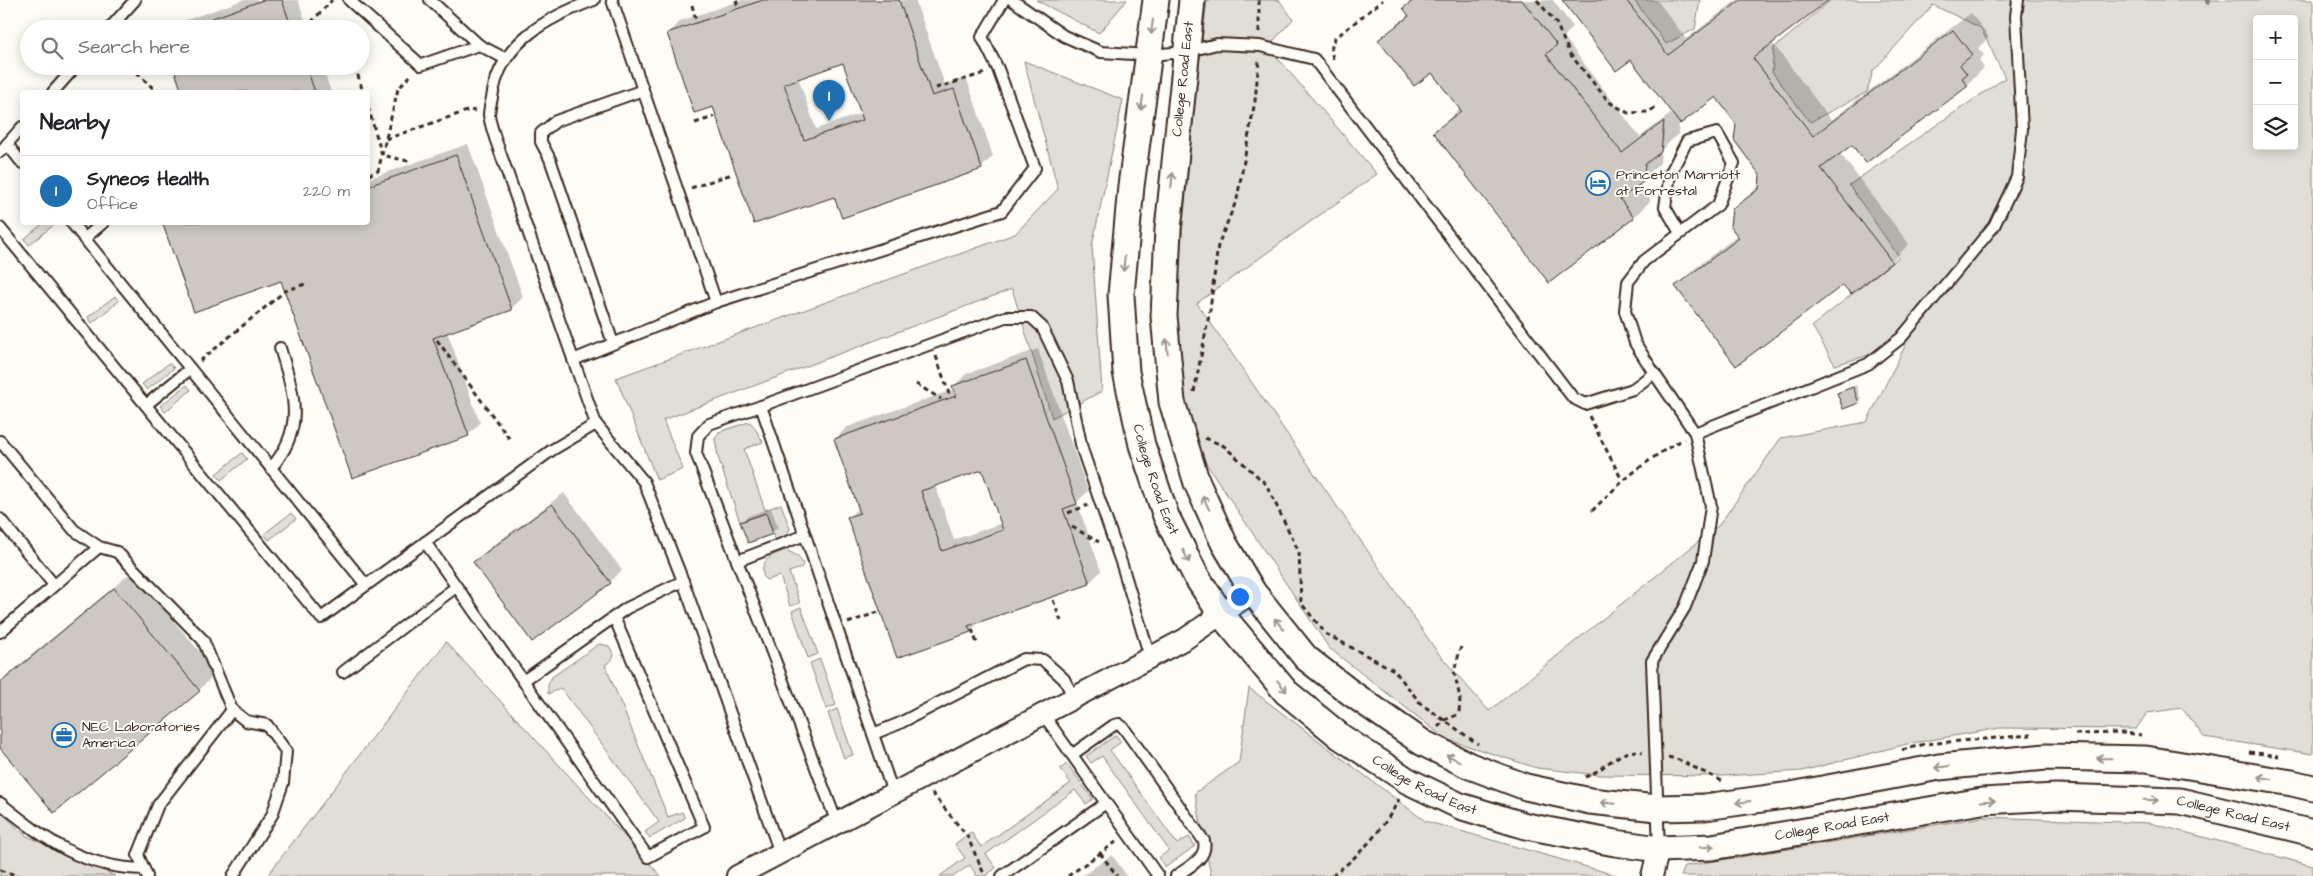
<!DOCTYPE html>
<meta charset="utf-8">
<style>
:root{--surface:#fff;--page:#f6f6f6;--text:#202124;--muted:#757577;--line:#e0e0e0;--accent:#1f6fb2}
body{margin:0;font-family:"Architects Daughter",sans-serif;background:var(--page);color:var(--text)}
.controls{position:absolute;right:15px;top:15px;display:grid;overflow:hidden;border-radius:5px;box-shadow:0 2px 12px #0003}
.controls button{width:45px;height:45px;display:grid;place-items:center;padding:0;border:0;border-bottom:1px solid var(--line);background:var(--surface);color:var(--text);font:25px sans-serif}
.you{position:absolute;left:1239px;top:596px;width:18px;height:18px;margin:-12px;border:4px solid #fff;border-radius:50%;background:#1a73e8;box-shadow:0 0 0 8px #1a73e833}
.badge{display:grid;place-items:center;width:32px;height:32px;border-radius:50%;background:var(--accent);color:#fff;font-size:16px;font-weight:700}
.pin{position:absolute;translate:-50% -41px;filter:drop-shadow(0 1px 2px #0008)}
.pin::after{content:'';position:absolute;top:26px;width:18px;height:15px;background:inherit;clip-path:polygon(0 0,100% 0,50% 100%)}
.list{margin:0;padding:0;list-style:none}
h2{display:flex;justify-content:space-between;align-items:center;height:65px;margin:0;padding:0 20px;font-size:21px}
h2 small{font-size:16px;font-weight:400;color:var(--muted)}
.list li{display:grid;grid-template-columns:32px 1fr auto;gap:15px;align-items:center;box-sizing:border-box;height:70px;padding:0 20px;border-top:1px solid var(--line)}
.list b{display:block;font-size:19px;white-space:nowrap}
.list p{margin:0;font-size:16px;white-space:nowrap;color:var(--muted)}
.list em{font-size:16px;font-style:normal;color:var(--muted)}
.icon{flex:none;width:28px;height:28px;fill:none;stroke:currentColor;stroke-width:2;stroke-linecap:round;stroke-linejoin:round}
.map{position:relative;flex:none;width:2313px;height:876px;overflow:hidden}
.search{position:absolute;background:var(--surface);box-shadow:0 2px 12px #0003;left:20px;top:20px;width:350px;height:55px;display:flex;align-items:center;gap:12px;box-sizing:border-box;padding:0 18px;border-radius:28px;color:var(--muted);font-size:19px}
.panel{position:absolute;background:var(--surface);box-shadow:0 2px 12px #0003;left:20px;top:90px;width:350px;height:135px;border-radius:5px}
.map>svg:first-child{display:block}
.green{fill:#e1ded7;stroke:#8e847a;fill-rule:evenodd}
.shadow{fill:#0003;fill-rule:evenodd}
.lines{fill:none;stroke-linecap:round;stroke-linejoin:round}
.stream{stroke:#887d74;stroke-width:5.5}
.building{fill:#cdc8c2;stroke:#3b2a1e;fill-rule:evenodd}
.service-casing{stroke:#3b2a1e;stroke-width:14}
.minor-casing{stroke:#3b2a1e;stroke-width:24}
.tertiary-casing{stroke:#3b2a1e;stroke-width:29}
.path{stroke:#3b2a1e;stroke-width:3;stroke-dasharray:5 4;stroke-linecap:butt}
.service{stroke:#fdfcf7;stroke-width:10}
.minor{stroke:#fdfcf7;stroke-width:20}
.tertiary{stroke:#fdfcf7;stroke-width:25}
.oneway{stroke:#9c938a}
.labels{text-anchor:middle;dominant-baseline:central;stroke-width:4;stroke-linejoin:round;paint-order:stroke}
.street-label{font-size:14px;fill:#3b2a1e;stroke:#fdfcf7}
.poi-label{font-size:14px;fill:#3b2a1e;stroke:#fdfcf7;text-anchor:start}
</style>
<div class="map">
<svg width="2313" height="876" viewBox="0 0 2313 876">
<rect width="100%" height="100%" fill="#fdfcf7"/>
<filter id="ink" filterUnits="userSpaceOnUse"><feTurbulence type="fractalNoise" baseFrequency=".02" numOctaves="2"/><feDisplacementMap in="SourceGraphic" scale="10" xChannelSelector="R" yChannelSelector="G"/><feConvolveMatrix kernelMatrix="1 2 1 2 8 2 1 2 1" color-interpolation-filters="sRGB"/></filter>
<g filter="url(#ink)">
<!-- green -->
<g class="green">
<path d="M1036,0H1127L1099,33Z"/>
<path d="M1207,0H1279L1293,19L1268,47L1377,174L1197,303L1438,653L1489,711L1719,525L1781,438L1867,422L1906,344L1835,365L1812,326L1899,257L1849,185L2005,78L1981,28L1933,5L1873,71L1867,92L1810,122L1772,72L1774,48L1831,0H2313V754L2204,737L2182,708L2147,713L2136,729L2000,728L1907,744L1802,771L1722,776L1599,775L1537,768L1446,739L1329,648L1186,433L1174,315L1196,92ZM2257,19H2294V146H2257Z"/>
<path d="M1634,0H1700L1695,29L1666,44Z"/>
<path d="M1024,61L1123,100L1092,246L1102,391L1052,418L1012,289L663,420L683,469L657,480L616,378L1015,234L1058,189Z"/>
<path d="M45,222L56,223L29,245L24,239Z"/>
<path d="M115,296L119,301L92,323L88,317Z"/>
<path d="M169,363L174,368L147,390L142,384Z"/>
<path d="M187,385L191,390L165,412L160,406Z"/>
<path d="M749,422L753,425L763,442L744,449L765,510L781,504L790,529L784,538L775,541L765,513L740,522L718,457L715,439L719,432Z"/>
<path d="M242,453L247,459L221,480L216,474Z"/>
<path d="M291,513L296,519L269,540L264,534Z"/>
<path d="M786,550L798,556L803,564L801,568L789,572L800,603L790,606L780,576L767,580L764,578C758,560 772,555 786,550Z"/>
<path d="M801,607L818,654L808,658L792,611Z"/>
<path d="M446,642L661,876H267Z"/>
<path d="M599,644L609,646L614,655L612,660L605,665L668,817L682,812L685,818L650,838L645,832L659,822L561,688L548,694V685L552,677Z"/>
<path d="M820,659L836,705L826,709L810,663Z"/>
<path d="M1249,688L1425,821L1619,876H1211L1195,793L1239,762Z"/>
<path d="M837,709L853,755L844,758L828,713Z"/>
<path d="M1116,735L1121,742L1110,750L1177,844L1189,837L1195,846L1166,867L1159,858L1169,850L1102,756L1091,763L1086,756Z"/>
<path d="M1067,764L1093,799L1086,804L1075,790L986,854L996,868L985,876H977L970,865L954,876H940L965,858L955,844L971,832L981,847L1071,783L1060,769Z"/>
<path d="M0,811L25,835L115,876H0Z"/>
<path d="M1983,817L2150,823L2313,866V876H1681L1685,866Z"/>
</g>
<!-- shadow -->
<g class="shadow">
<path d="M243,0H298L308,29H171L175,24Z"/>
<path d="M742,0H915L945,85L966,77L993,156L981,168L835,195L714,105L668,33L680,21ZM844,62L862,113L816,129L798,77Z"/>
<path d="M1413,0H1553L1573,27L1564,37L1640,137L1673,112L1631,58L1564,0H1657L1686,39L1737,0H1827L1772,42L1831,120L1971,13L1989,37L1978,48L1984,55L1979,60L1984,68L1967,85L1852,143L1839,152L1909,244L1892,261L1851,292L1844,283L1677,286L1694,269L1738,235L1733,210L1760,185L1762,175L1738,124L1716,95L1679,123L1678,134L1661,150L1660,163L1638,184L1651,200L1634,217L1435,132L1460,108L1432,71L1380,40L1409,14L1405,8Z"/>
<path d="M174,66H322L331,92H184Z"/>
<path d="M468,144L523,297L511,309L447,331L480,423L468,435L368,222V179Z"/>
<path d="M1038,349L1088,491L1077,502L1101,571L1089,583L981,620L970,631L849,517L859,507L835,439L847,427L955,389L954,386L966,374ZM983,469L1002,523L954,540L935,485Z"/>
<path d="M1856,385L1861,399L1843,408L1838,393Z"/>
<path d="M564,493L622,570L610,582L475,562L487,550Z"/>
<path d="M771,508L778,527L772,533L742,522L748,516Z"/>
<path d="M132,572L217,672L199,690L54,811L0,746V681Z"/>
<path d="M1112,855L1127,876H1082Z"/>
</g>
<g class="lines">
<!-- stream -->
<path class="stream" d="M2208,2V0"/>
</g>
<!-- building -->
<g class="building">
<path d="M263,0H282L292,29H188V27Z"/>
<path d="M763,0H899L932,96L954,89L982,169L842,218L834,197L754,224L713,107L694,113L667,33ZM843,63L863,120L804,140L784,84Z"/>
<path d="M1414,0H1522L1557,45L1546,54L1622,153L1664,121L1661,152L1645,164L1643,182L1620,199L1634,218L1549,283L1433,132L1461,111L1432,73L1414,86L1378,40L1409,16L1403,8Z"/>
<path d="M1562,0H1626L1668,55L1741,0H1829L1753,58L1813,136L1953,30L1972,55L1960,65L1967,74L1962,78L1968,86L1866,163L1852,145L1821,168L1892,262L1851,294L1843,285L1736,366L1675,286L1739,238L1730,226L1732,209L1759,189L1760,175L1734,140L1736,124L1716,97L1680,124L1631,60L1616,71Z"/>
<path d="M173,66H306L315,92H182Z"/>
<path d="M456,155L512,310L433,338L469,436L352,478L281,281L194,312L162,222H368V186Z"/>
<path d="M1026,360L1077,504L1063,509L1090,584L968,626L971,632L897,658L847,517L860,513L834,439L956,396L952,386ZM982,470L1003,530L942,551L921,491Z"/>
<path d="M1853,387L1859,403L1843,409L1837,393Z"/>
<path d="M552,504L611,583L532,642L473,562Z"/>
<path d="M766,513L773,534L748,543L740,522Z"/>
<path d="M114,588L200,691L54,813L0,748V683Z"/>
</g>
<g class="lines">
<defs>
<g id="service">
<path d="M349,0L421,65L479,45L506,59"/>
<path d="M430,0L479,45"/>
<path d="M594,0C549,17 503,40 493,92C492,100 489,108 489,115C490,123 493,131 495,138L596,424L644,482L683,581L780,853"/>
<path d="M1012,0L1064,36L1101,52L1149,55L1185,52L1217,44L1260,46L1314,59L1573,398L1585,404L1633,389L1654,373L1695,433L1711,506L1703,561L1685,607L1652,661L1659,849"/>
<path d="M109,29L135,0"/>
<path d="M53,92L76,66"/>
<path d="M7,144L22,163"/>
<path d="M0,152L22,127"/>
<path d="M71,222L366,585"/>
<path d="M0,228L321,618L552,450L596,424"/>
<path d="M84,239L104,222"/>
<path d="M716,302L1002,211L1035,168L998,69L982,37L1004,0"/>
<path d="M613,343L550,159L541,142V133L556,121L643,90"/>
<path d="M573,360L716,302L612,0"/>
<path d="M1654,373L1635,343L1625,311L1628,282L1644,261L1718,205L1734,163L1717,133L1687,141L1670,174L1665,207L1680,233"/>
<path d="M146,405L190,369"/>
<path d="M761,406L709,424L698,436L696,453L837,823"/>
<path d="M1695,433L1868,364L1901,338L1994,226L2017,177L2022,129L2016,16L2018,0"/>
<path d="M0,441L74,530L99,547L117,552L203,640L232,710"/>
<path d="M271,468C306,428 294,394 280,348"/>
<path d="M0,519L54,585"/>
<path d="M425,542L648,857L704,827L614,617"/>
<path d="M737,561L805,535"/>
<path d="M0,632L99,547"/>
<path d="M343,672L456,587"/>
<path d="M523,681L627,608L683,581"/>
<path d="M1074,698L1064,679L1043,660L1024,659L898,724L873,734L761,406L1005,317H1031L1042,327L1068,381L1082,449L1122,565L1150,657"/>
<path d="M873,734L893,793"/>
<path d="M1073,754L1114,725L1119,724L1123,727L1204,841C1208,859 1188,867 1176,876"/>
<path d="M0,803C46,840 82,868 144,869"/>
<path d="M1106,803L1158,876"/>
<path d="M147,876L138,855L158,805L232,710L246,721L267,725L286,751L283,783L272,815L233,876"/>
<path d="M1002,876L1106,803L1043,714"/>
</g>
<g id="minor">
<path d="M737,876L1185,639L1253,592"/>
<path d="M1652,876L1659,849"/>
</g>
<g id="tertiary">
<path id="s1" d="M1156,0L1131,186L1121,295L1126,372L1142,445L1166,516L1196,576L1221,614L1286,692L1341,737L1408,781L1460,806L1526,826L1615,843L1659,849L1712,847L1982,801L2056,797L2180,801L2313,833"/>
<path d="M1192,0L1168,229L1164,316L1172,402L1197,483L1224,543L1253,592L1306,658L1351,693L1423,743L1470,766L1526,787L1590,801L1657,808L1705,807L1791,795L1939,767L2046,757L2146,759L2292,783L2313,788"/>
</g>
</defs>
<!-- service casing -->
<use href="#service" class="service-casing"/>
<!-- minor casing -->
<use href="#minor" class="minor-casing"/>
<!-- tertiary casing -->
<use href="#tertiary" class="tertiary-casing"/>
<!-- path -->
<g class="path">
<path d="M736,0L738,7"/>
<path d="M1259,0V32"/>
<path d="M1537,0L1556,23L1570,54L1609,102L1628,113L1649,112L1658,105"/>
<path d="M692,5L696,21"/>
<path d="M305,29L332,0"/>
<path d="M1333,59L1331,50L1334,39L1383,0"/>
<path d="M130,66L157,92"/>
<path d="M355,66L363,92"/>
<path d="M936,88L985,73"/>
<path d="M368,107L382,155L412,162"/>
<path d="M695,123L714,117"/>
<path d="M386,139L470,110L475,111"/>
<path d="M368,175L378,171L398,89L411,75"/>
<path d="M691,188L732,174"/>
<path d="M437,340L511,441"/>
<path d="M936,356L949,394"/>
<path d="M200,361L285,291L305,284"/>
<path d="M916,384L941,399"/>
<path d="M1194,392L1210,310L1218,245L1237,199L1255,101L1259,60"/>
<path d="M1589,416L1622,480"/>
<path d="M1205,438L1224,446L1266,484L1299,552L1301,603L1326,634L1394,670L1421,704L1478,744"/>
<path d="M1592,511C1620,482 1648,458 1684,439"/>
<path d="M1068,513L1088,505"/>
<path d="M1072,527L1099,542"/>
<path d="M1053,600L1061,621"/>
<path d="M848,623L878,612"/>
<path d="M972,629L978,646"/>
<path d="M1438,727L1445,720L1459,714L1460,698L1454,671L1461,647"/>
<path d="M2075,734L2125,733L2141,735"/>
<path d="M1902,750L1925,744L2031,735"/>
<path d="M2249,752L2279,756"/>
<path d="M1668,757L1679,760L1722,781"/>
<path d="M1585,777C1606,770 1618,747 1643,752"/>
<path d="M932,793L967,836L985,876"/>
<path d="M1100,853L1117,876"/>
<path d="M0,870L19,876"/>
<path d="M1068,876L1116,842"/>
<path d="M1332,876C1359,856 1384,829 1399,799"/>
</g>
<!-- service -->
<use href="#service" class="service"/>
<!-- minor -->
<use href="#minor" class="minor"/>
<!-- tertiary -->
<use href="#tertiary" class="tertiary"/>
</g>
<!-- one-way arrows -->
<defs><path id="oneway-shaft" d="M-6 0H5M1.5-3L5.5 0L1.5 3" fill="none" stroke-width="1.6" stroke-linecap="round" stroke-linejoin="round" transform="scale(1.25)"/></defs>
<g class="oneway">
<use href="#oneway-shaft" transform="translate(1152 27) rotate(97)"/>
<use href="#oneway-shaft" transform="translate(1142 103) rotate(98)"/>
<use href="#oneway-shaft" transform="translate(1172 180) rotate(-84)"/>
<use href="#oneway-shaft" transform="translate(1124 264) rotate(95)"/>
<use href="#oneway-shaft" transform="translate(1167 346) rotate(-95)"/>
<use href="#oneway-shaft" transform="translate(1206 503) rotate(-115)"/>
<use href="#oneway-shaft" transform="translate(1186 556) rotate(64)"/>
<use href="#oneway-shaft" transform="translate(1279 624) rotate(-129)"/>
<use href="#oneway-shaft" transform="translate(1282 686) rotate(49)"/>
<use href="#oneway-shaft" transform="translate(1453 758) rotate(-153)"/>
<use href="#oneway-shaft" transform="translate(2104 758) rotate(-179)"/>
<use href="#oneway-shaft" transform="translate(1942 767) rotate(173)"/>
<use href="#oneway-shaft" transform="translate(2265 778) rotate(-171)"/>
<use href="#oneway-shaft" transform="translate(2151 800) rotate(2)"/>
<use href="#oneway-shaft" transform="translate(1988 801) rotate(-4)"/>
<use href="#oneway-shaft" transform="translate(1743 802) rotate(172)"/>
<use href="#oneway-shaft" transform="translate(1608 803) rotate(-174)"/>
<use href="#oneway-shaft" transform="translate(1707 847) rotate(-4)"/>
</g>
</g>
<!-- icons -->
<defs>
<symbol id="hotel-ring" viewBox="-11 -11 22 22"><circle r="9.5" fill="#fdfcf7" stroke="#1f6fb2" stroke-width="1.5"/><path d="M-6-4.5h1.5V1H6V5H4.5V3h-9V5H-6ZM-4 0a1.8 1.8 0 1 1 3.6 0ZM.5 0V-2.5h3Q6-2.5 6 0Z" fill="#1f6fb2"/></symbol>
<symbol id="office-ring" viewBox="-11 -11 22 22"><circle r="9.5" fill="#fdfcf7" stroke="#1f6fb2" stroke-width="1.5"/><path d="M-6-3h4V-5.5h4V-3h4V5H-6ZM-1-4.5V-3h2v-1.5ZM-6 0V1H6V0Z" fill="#1f6fb2"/></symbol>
</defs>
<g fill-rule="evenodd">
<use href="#hotel-ring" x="1584" y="169" width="28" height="28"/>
<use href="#office-ring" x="50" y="721" width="28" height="28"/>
</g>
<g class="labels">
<!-- street labels -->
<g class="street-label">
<text transform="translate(1183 79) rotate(-84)">College Road East</text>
<text stroke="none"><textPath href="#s1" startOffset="486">College Road East</textPath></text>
<text stroke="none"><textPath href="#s1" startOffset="906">College Road East</textPath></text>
<text stroke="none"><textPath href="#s1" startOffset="1731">College Road East</textPath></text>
<text stroke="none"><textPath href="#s1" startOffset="1326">College Road East</textPath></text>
</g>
<!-- poi labels -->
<g class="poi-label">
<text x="1616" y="175">Princeton Marriott<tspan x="1616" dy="16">at Forrestal</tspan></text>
<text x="82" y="727">NEC Laboratories<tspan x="82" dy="16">America</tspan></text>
</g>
</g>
</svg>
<div class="controls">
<button>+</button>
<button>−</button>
<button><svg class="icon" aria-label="layers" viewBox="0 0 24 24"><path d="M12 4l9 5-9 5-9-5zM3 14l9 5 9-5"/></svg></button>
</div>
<div class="you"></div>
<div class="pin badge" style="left:829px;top:121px">1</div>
<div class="search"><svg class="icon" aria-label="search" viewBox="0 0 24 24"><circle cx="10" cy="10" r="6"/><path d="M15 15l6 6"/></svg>Search here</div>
<section class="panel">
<h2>Nearby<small></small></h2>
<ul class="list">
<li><span class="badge">1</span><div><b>Syneos Health</b><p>Office</p></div><em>220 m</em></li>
</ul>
</section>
</div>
